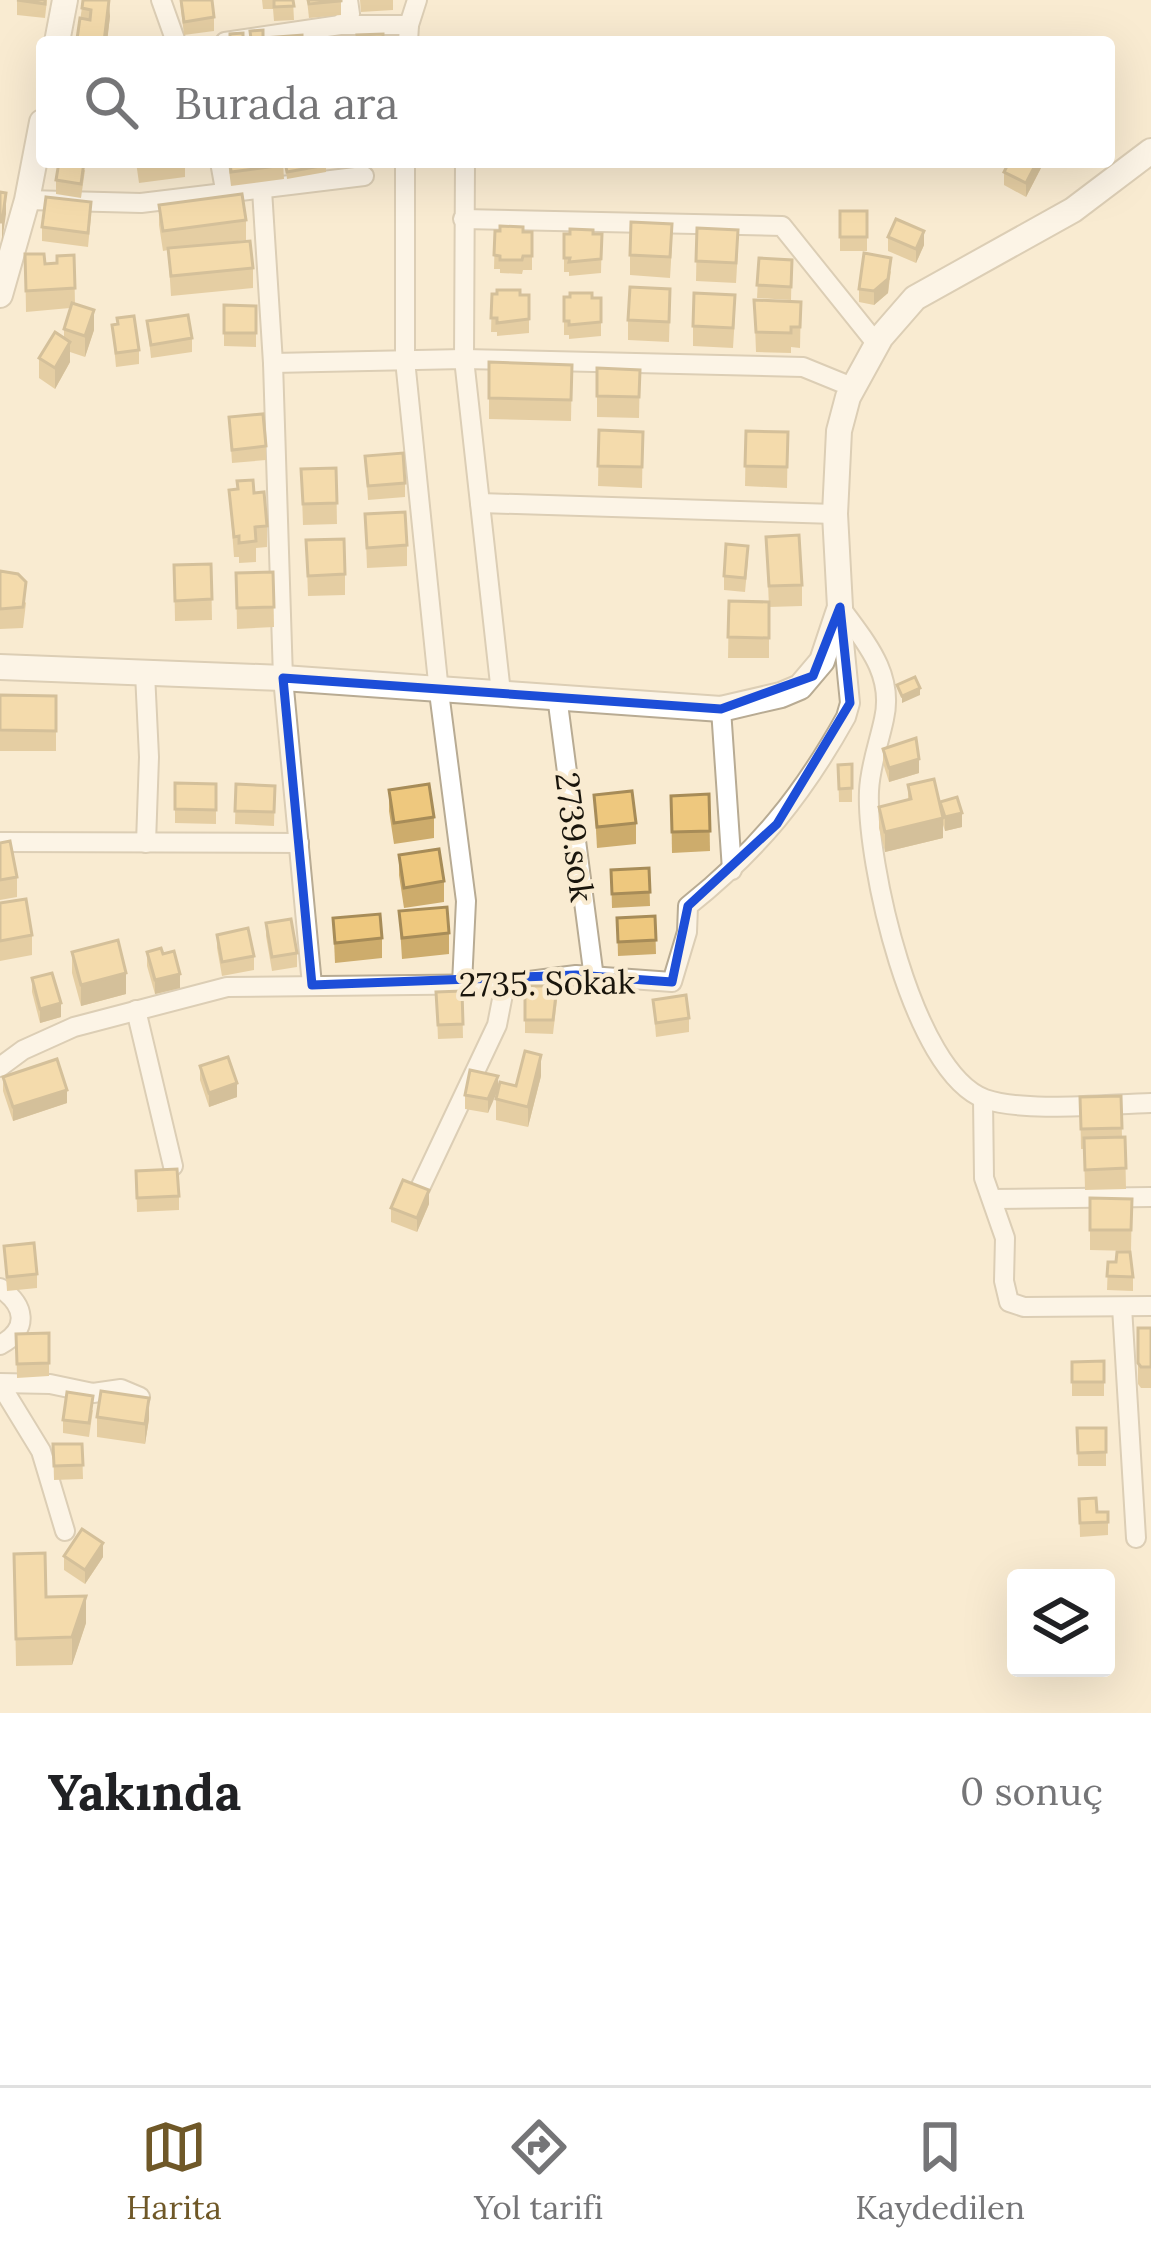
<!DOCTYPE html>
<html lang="tr">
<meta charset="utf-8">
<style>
:root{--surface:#fff;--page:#f6f6f6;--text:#202124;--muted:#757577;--line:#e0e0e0;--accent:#6f5828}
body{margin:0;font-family:Lora,serif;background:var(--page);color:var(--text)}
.controls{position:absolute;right:36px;bottom:36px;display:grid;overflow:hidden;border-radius:12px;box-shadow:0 12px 48px #0002}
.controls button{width:108px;height:108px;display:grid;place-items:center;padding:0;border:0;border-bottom:3px solid var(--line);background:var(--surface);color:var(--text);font:60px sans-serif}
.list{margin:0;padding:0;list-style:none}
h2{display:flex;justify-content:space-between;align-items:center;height:156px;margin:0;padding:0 48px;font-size:51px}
h2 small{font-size:39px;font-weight:400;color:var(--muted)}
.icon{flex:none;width:66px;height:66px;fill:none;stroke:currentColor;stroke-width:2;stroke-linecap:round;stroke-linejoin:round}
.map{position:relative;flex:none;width:1151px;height:1713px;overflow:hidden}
.search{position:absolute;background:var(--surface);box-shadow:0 12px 48px #0002;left:36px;right:36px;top:36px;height:132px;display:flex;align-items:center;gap:30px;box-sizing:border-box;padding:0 42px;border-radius:12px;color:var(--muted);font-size:45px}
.sheet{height:372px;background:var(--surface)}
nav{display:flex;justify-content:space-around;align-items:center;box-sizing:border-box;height:168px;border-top:3px solid var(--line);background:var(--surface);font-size:33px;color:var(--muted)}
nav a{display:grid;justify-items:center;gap:6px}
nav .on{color:var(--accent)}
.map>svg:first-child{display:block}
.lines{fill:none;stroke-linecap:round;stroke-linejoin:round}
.street-casing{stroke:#b8ab93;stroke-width:22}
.secondary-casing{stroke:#b8ab93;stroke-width:28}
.street{stroke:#fff;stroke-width:18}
.secondary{stroke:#fff;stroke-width:24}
.wall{fill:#cdac6c}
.shaded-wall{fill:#a78c58}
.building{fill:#eec87e;stroke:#a78c58;stroke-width:3}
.marked{fill:none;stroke:#1d4ed8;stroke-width:9;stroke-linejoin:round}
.labels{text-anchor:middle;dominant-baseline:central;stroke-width:9;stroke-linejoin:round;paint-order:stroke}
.street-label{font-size:33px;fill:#19150c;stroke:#f9ebd1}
</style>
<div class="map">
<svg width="1151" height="1713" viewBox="0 0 1151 1713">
<rect width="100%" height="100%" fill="#f9ebd1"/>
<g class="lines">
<defs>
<g id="street">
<path d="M161,0L176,42"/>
<path d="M340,25L350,14L348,0"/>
<path d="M225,42L340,25H409"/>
<path d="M408,42L409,25L417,0"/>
<path d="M220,162L226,195"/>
<path d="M405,162V360L439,692L466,901L462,984"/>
<path d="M465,162L464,359L501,693"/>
<path d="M262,190L273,363L283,678L312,985"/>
<path d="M27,200L141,203L364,176"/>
<path d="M463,219L782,226L876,343"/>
<path d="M273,363L464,359L803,367L852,387"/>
<path d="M480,503L835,514"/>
<path d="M843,611C867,644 894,675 884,719C879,743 870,766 869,791C866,861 912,1072 985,1099C1025,1113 1107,1104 1151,1103"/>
<path d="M145,673L149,757L146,843"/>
<path d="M557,696L594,978"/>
<path d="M721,709L732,870"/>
<path d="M0,842L299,843"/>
<path d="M136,1010L173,1166"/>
<path d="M0,1067L23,1050L74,1027L227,987L505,984L576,975L672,982L687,932L688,906C758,850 802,796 846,717L850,703L841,612"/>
<path d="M983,1099L984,1178L1005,1238L1004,1281L1009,1302L1024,1307L1151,1306"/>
<path d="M420,1188L497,1025L505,984"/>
<path d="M992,1199L1151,1197"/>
<path d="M0,1288C25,1305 30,1329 0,1345"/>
<path d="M1122,1307L1136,1538"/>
<path d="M0,1383L50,1384L93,1393L121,1389L140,1397"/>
<path d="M0,1384L41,1451L65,1531"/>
</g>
<g id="secondary">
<path d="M57,42L65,0"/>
<path d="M0,295L27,200L42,122"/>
<path d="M0,667L283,678L721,709L781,695L800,687L822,661L840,607L835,514L839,431L848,397L881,337L915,298L1073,210L1151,151"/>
</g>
</defs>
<!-- street casing -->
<use href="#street" class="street-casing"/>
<!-- secondary casing -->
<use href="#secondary" class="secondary-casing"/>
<!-- street -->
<use href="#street" class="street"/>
<!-- secondary -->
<use href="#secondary" class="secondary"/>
</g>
<!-- wall -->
<g class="wall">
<path d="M17,0H47L45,18L17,15Z"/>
<path d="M83,0L110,16L107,42H77Z"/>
<path d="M180,0L214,17V31L184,35Z"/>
<path d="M262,0H293L294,20L274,21L273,9H263Z"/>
<path d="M307,0H341V15L309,18Z"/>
<path d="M360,0H393V10L361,12Z"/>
<path d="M136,162H185V177L139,183Z"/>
<path d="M228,162H283L284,179L231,186Z"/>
<path d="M285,162L326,165V172L287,179Z"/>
<path d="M329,162H351V164L330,166Z"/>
<path d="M360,162H385V164L360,167Z"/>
<path d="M1042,162V166L1026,197L1004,185V172Z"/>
<path d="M85,170L81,198L56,194V180Z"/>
<path d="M159,205L246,220V240L221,243L253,268V288L171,296L168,250L163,251L159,225Z"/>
<rect x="840" y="211" width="27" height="40"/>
<path d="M91,216L88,247L42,241V227Z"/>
<path d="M697,228L738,250L736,283L696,281Z"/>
<path d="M495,231L532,232V270H523L522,274L500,273V269H494Z"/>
<path d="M564,234H602L601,273L569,276V272H564Z"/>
<path d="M888,237L924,245L916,263L888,251Z"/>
<path d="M672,245L670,278L630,275V255Z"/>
<path d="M25,254L45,264L57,263L74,255L75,304L94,330L85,357L70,352V362L55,389L39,378V358L64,338V329L70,308L26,312Z"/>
<path d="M759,258L792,260L791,300L757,298Z"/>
<path d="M891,271L888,293L874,305L859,302V289Z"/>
<path d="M492,294L529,295V333L497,336V332H491Z"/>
<path d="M564,297L601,298V336L569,339V335H564Z"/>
<path d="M754,300L801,302L800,348L791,347V353L756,352Z"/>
<path d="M224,305L256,306V347L224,346Z"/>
<path d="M670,309L669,342L628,340V320Z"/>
<path d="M735,316L733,348L693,346V326Z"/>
<path d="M147,321L192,338V352L151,358Z"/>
<path d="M112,325L139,350V364L116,367Z"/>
<path d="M489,362L572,365L571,421L489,419Z"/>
<path d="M597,368L640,370L639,418L597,417Z"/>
<path d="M229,417L266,446V460L232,463Z"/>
<path d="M599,430L643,432L642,488L598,486Z"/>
<path d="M746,431L788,432L787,488L745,486Z"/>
<path d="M365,456L405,483V497L368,500Z"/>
<path d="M336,468L337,524L303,525L301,469Z"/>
<path d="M229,490L254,493L267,526V547L256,548V562L239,563V557H234Z"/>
<path d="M365,514L407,545V566L367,568Z"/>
<path d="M766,537L802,585V606L769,607Z"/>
<path d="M306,540L345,574V595L308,596Z"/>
<path d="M748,560L745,592L724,590V576Z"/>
<path d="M211,564L212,620L175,621L174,565Z"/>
<path d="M0,571L26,603L23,628L0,629Z"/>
<path d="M273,572L274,627L237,629L236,573Z"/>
<path d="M729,601L769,602V658H728Z"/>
<path d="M0,695L56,696V751H0Z"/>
<path d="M883,749L919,773L889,782L883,763Z"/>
<path d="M852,764V802H839L838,765Z"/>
<path d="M175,783L216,784V824L175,823Z"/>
<path d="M236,784L275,786L274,826L235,824Z"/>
<path d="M908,785L962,827L945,831L943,825V838L885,852L879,828V807L908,800Z"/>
<path d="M389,790L434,817V838L394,844L389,811Z"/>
<path d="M709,794L710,851L672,853L671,796Z"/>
<path d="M594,795L636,823V844L597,848Z"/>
<path d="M0,843L17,877V897L0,900Z"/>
<path d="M399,855L444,881V902L404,908L399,875Z"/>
<path d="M649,868L650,906L612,908L611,870Z"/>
<path d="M0,903L32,935V955L0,961Z"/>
<path d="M399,911L449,933V954L402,959Z"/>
<path d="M655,916L656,954L618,956L617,918Z"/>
<path d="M333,918L382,938V958L335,963Z"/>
<path d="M266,923L297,953V967L272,971L266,936Z"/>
<path d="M217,935L254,956V970L222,976L217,948Z"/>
<path d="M72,952L126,994L81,1006L72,973Z"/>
<path d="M147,952L163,954L180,988L155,994L147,966Z"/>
<path d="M32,978L61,1017L40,1023L32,992Z"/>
<path d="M525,986L557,1000L553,1034L525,1033Z"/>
<path d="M462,991L463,1038L438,1039L436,992Z"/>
<path d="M653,1000L689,1018V1032L656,1037Z"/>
<path d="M200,1066L237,1097L209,1107L200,1080Z"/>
<path d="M498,1076L488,1113L465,1109V1095Z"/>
<path d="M541,1076L528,1127L496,1120V1099L516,1086Z"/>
<path d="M3,1077L67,1103L13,1121L3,1091Z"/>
<path d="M1121,1096L1122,1137H1125L1126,1189L1085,1190L1084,1149H1081L1080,1097Z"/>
<path d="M136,1171L179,1196V1210L137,1212Z"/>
<path d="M1090,1198L1132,1199L1131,1251L1090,1250Z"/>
<path d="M429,1204L417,1232L391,1222V1208Z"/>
<path d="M4,1246L37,1274V1288L7,1291Z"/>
<path d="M1108,1262L1133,1277V1291L1107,1290Z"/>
<path d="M1138,1328H1151V1388H1141L1138,1384Z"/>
<path d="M16,1334L49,1363V1376L17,1378Z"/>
<path d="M1104,1361V1396H1072V1362Z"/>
<path d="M93,1410L89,1437L63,1433V1420Z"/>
<path d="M97,1417L149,1419L145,1444L97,1437Z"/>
<path d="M1077,1428H1106V1466H1078Z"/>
<path d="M53,1444H82L83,1479L54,1480Z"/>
<path d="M1079,1499L1097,1512H1108V1535L1080,1537Z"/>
<path d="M14,1554L46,1597L86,1623L72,1665L16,1666Z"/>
<path d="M64,1556L103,1557L85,1584L64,1570Z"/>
</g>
<!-- shaded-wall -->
<g class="shaded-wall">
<path d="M109,0L110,16L107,42H104Z"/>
<path d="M1037,162H1042V166L1026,197V183Z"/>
<path d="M6,193V214L2,242V222Z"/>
<path d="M924,231V245L916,263V249Z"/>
<path d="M891,258L888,293L874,305V291Z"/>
<path d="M94,310V330L85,357V336Z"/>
<path d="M70,342V362L55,389V368Z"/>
<path d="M920,688V695L902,703V696Z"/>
<path d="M919,759V773L889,782V768Z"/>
<path d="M962,813V827L945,831V817Z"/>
<path d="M943,818V838L885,852V832Z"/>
<path d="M126,973V994L81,1006V985Z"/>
<path d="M180,974V988L155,994V980Z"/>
<path d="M61,1003V1017L40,1023V1009Z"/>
<path d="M541,1055V1076L528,1127V1107Z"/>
<path d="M498,1076V1090L488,1113V1099Z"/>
<path d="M237,1083V1097L209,1107V1093Z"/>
<path d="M67,1090V1103L13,1121V1107Z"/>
<path d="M429,1190V1204L417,1232V1218Z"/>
<path d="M149,1398V1419L145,1444V1424Z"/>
<path d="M103,1543V1557L85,1584V1570Z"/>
<path d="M86,1596V1623L72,1665V1637Z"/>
</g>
<!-- building -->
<g class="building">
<path d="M17,0H45V4Z"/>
<path d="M83,0H109L104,42L77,39L80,18L90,20L91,10L82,8Z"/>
<path d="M181,0H212L214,17L184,22Z"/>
<path d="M274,0H293L294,6L274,7Z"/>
<path d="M308,0H341V1L309,4Z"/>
<path d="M263,30V38L302,35V42H206V40L230,39V34L243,33V40L251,39L250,31Z"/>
<path d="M383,34V42H358L357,35Z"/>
<path d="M336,39V42H311V41Z"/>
<path d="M59,162H84L81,184L56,180Z"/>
<path d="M230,162H283L284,165L231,172Z"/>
<path d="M285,162H326V165L287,172Z"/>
<path d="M1009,162H1037L1026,183L1004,172Z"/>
<path d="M0,192L6,193L2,222H0Z"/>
<path d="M242,194L246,220L163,231L159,205Z"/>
<path d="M46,197L91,202L88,233L42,227Z"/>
<rect x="840" y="211" width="27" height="26"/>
<path d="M896,219L924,231L916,249L888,237Z"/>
<path d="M631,222L672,224L670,257L630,255Z"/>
<path d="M500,226L523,227V232H532V256H523L522,260H500V256L494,255L495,231H500Z"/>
<path d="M697,228L738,230L736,263L696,261Z"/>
<path d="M570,229L593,230V234H602L601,259L569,262L570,258H564V234H570Z"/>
<path d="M250,241L253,268L171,276L168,248Z"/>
<path d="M864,253L891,258L888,279L874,291L859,289Z"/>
<path d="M25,254H44L45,264L57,263V256L74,255L75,288L26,291Z"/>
<path d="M759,258L792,260L791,287L757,285Z"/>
<path d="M630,287L670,289L669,322L628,320Z"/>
<path d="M497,290H520V295H529V319L497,323V318H491L492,294H497Z"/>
<path d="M570,293H592V298H601V322L569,325V321H564V297H570Z"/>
<path d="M694,293L735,295L733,328L693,326Z"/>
<path d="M754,300L801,302L800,327H791V333L756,332Z"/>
<path d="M72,303L94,310L85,336L64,329Z"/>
<path d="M224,305L256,306V333H224Z"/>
<path d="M188,315L192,338L151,345L147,321Z"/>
<path d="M134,316L139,350L116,353L112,325L118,324L117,318Z"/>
<path d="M55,332L70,342L55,368L39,358Z"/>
<path d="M489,362L572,365L571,400L489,398Z"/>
<path d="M597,368L640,370L639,397L597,396Z"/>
<path d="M263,414L266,446L232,450L229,417Z"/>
<path d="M599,430L643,432L642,467L598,466Z"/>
<path d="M746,431L788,432L787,467L745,466Z"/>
<path d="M403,453L405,483L368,486L365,456Z"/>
<path d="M336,468L337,503L303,504L301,469Z"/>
<path d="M253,480L254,493L264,492L267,526L255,527L256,541L239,543V536L234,537L229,490L238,489L237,481Z"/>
<path d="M405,512L407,545L367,548L365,514Z"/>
<path d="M799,535L802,585L769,586L766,537Z"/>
<path d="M344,539L345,574L308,576L306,540Z"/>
<path d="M726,544L748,546L745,578L724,576Z"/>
<path d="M211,564L212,599L175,601L174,565Z"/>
<path d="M0,571L18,574L26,582L23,607L0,609Z"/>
<path d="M273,572L274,607L237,608L236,573Z"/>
<path d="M729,601L769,602V638L728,637Z"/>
<path d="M915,677L920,688L902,696L897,685Z"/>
<path d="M0,695L56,696V731L0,730Z"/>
<path d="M916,738L919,759L889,768L883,749Z"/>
<path d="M852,764V788L839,789L838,765Z"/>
<path d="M934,779L943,818L885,832L879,807L911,799L908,785Z"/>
<path d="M175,783L216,784V810L175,809Z"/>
<path d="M236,784L275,786L274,812L235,811Z"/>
<path d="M429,784L434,817L394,823L389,790Z"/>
<path d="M632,791L636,823L597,827L594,795Z"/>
<path d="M709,794L710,831L672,832L671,796Z"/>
<path d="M957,797L962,813L945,817L940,802Z"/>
<path d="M10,841L17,877L0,880V843Z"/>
<path d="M439,849L444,881L404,888L399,855Z"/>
<path d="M649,868L650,892L612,894L611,870Z"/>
<path d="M26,899L32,935L0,941V903Z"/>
<path d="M447,907L449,933L402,938L399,911Z"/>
<path d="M380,914L382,938L335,943L333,918Z"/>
<path d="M655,916L656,940L618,942L617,918Z"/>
<path d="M291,919L297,953L272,957L266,923Z"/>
<path d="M248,928L254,956L222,962L217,935Z"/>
<path d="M118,940L126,973L81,985L72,952Z"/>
<path d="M161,948L163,954L174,951L180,974L155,980L147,952Z"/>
<path d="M52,973L61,1003L40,1009L32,978Z"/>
<path d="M525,986H557L553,1020H525Z"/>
<path d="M462,991L463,1024L438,1025L436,992Z"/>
<path d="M686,995L689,1018L656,1023L653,1000Z"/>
<path d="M525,1051L541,1055L528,1107L496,1099L500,1082L516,1086Z"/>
<path d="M228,1057L237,1083L209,1093L200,1066Z"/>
<path d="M57,1059L67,1090L13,1107L3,1077Z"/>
<path d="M470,1070L498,1076L488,1099L465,1095Z"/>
<path d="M1121,1096L1122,1128L1081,1129L1080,1097Z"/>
<path d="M1125,1137L1126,1168L1085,1170L1084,1138Z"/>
<path d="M177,1169L179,1196L137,1198L136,1171Z"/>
<path d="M403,1180L429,1190L417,1218L391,1208Z"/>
<path d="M1090,1198L1132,1199L1131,1230H1090Z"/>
<path d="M34,1243L37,1274L7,1277L4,1246Z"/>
<path d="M1117,1252H1130L1133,1277L1107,1276L1108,1262H1116Z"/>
<path d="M1138,1328H1151V1367H1141L1138,1363Z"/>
<path d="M49,1333V1363L17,1364L16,1334Z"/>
<path d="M1104,1361V1382H1072V1362Z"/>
<path d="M101,1391L149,1398L145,1424L97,1417Z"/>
<path d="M67,1392L93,1396L89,1423L63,1420Z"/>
<path d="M1077,1428H1106V1452L1078,1453Z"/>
<path d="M53,1444H82L83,1465L54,1466Z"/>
<path d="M1096,1498L1097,1512H1108V1522L1080,1523L1079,1499Z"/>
<path d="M82,1529L103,1543L85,1570L64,1556Z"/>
<path d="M45,1553L46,1597L86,1596L72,1637L16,1639L14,1554Z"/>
</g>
<!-- marked area -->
<path d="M0 0H1151V1713H0ZM840,607L850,703L777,824L688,906L672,982L576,975L312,985L283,678L721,709L813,676Z" fill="#f9ebd1" fill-opacity=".55" fill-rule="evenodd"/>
<path class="marked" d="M840,607L850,703L777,824L688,906L672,982L576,975L312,985L283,678L721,709L813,676Z"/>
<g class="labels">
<!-- street labels -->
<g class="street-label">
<text transform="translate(575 837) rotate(83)">2739.sok</text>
<text transform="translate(547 983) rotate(-1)">2735. Sokak</text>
</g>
</g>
</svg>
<div class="controls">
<button><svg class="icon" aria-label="layers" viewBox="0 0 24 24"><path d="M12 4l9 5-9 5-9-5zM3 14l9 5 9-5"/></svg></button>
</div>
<div class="search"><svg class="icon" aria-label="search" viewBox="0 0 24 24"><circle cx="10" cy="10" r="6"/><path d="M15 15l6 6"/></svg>Burada ara</div>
</div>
<section class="sheet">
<h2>Yakında<small>0 sonuç</small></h2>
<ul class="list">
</ul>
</section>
<nav>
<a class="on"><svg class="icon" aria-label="map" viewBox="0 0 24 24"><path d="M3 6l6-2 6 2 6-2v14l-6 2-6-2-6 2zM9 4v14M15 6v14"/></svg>Harita</a>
<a><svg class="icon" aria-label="directions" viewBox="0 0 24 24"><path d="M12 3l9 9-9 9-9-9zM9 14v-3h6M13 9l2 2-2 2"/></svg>Yol tarifi</a>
<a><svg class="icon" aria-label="saved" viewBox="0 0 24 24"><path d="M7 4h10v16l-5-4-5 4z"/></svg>Kaydedilen</a>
</nav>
